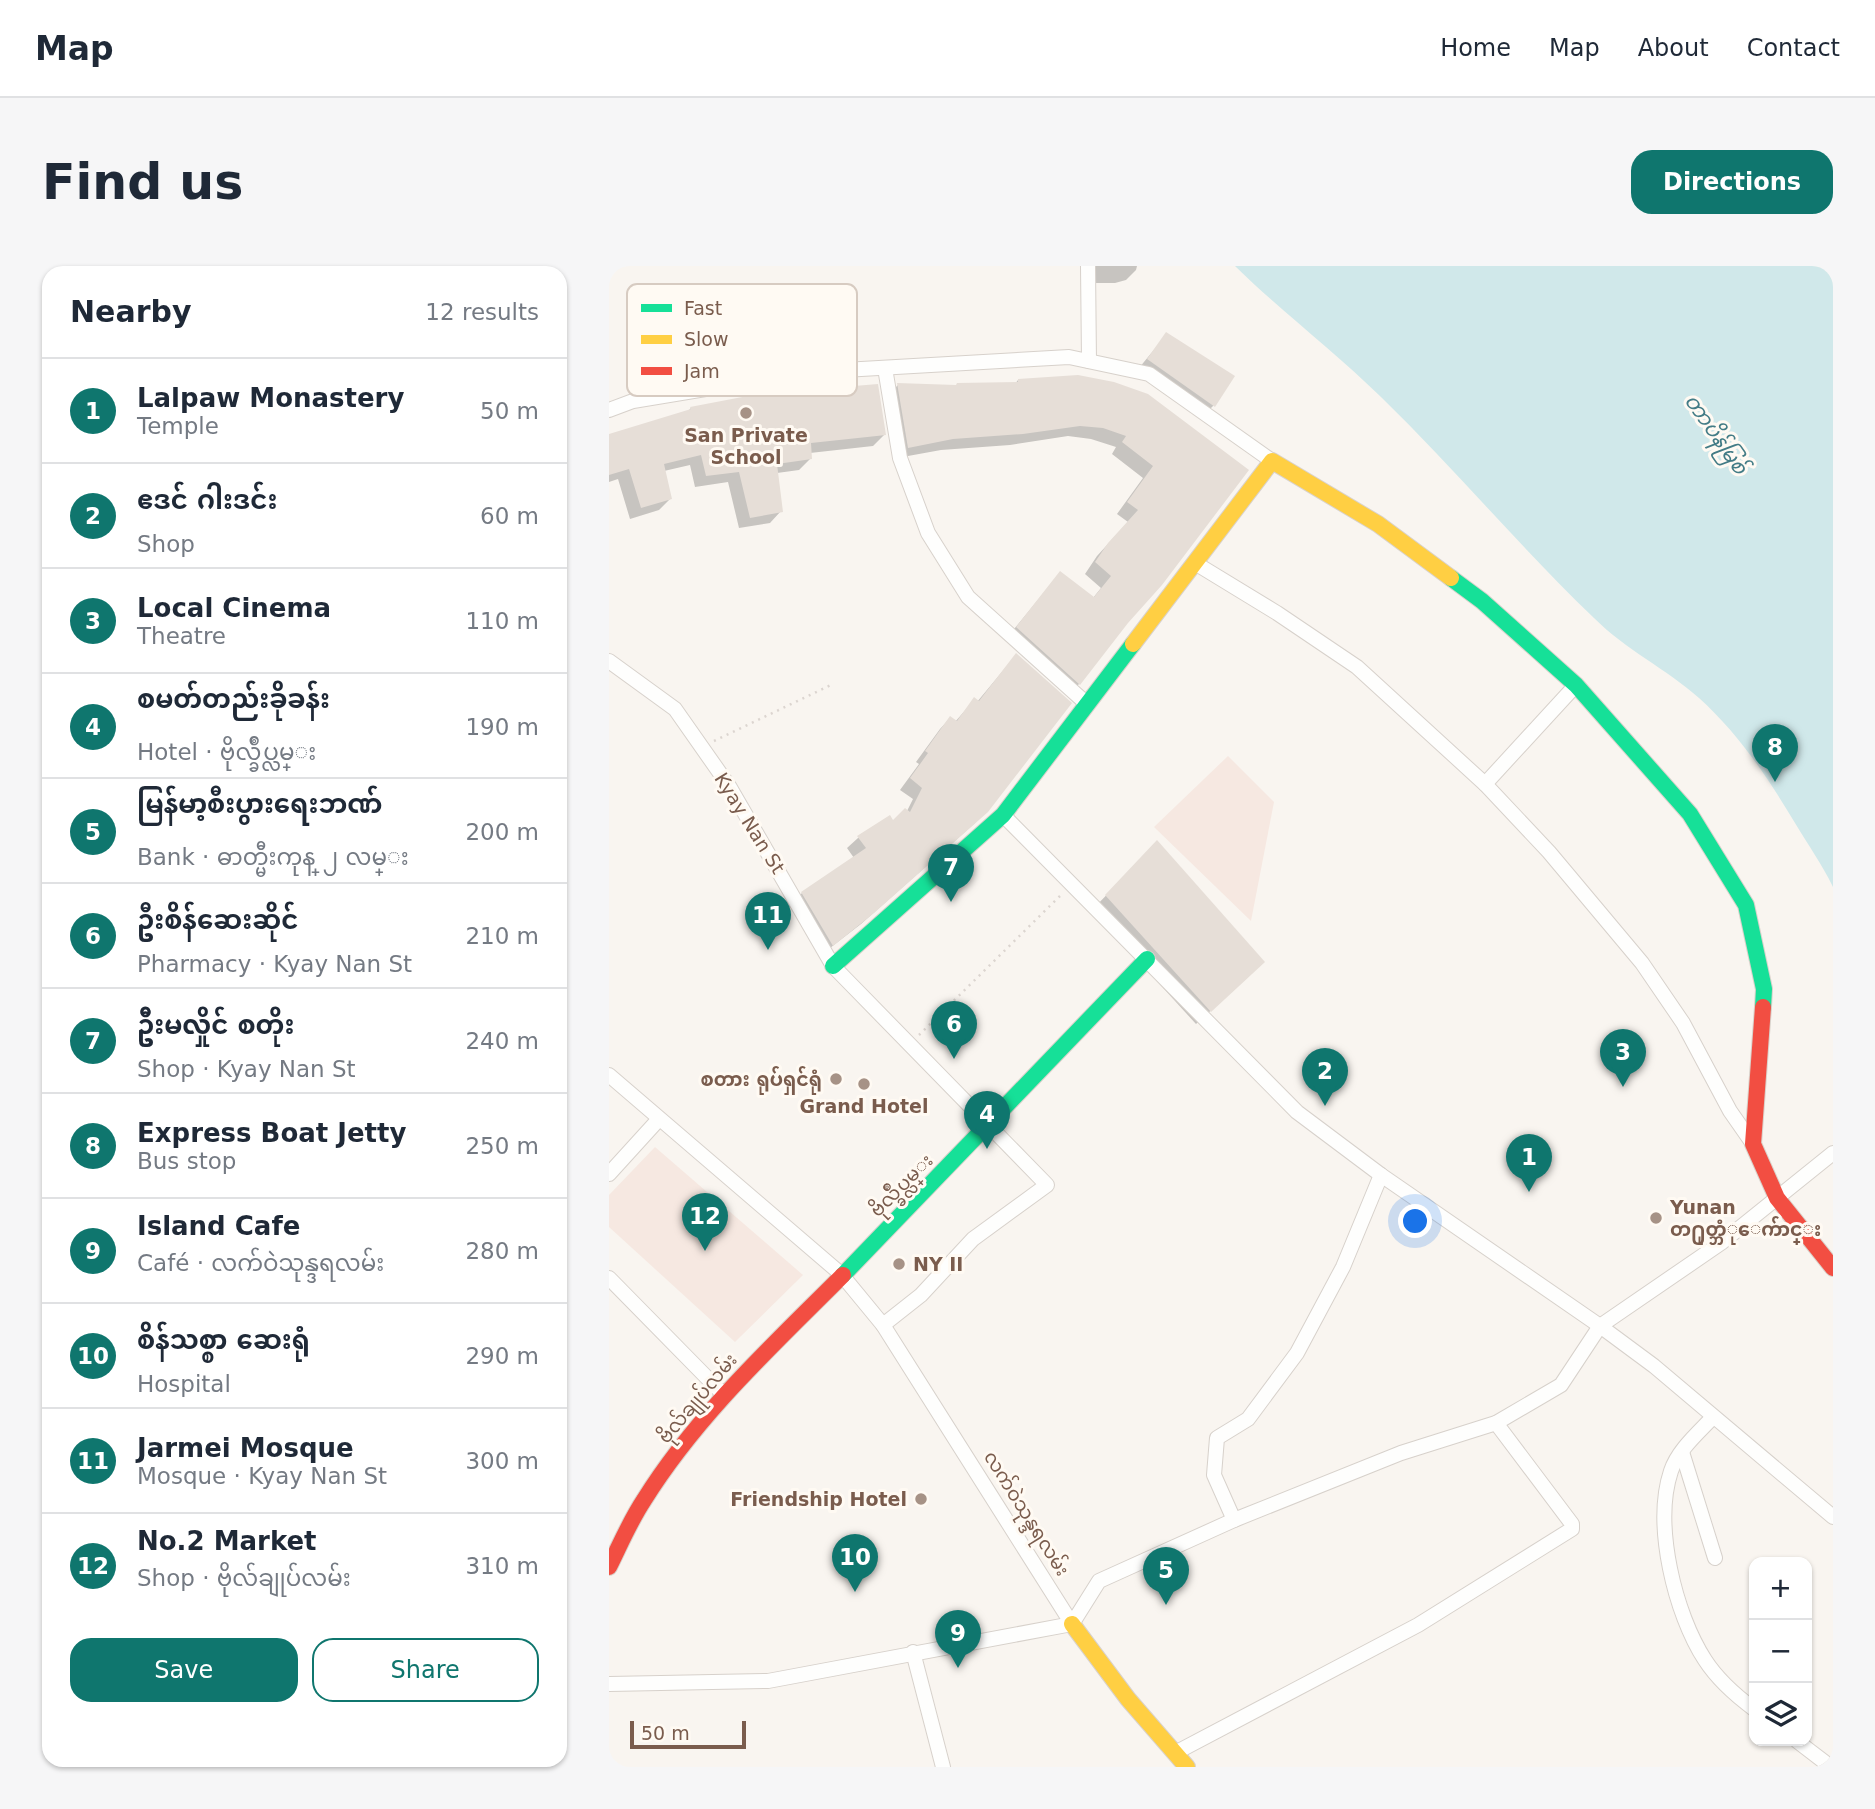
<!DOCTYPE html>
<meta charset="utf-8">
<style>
:root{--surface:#fff;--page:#f6f6f7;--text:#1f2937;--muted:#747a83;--line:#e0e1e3;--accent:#0f766e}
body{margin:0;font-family:"DejaVu Sans","Noto Sans Myanmar",sans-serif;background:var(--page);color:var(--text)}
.controls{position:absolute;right:21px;bottom:21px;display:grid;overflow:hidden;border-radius:14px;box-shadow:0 2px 5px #0004}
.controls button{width:63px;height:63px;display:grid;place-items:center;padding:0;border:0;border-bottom:2px solid var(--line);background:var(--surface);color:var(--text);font:35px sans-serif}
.scale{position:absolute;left:21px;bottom:18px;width:116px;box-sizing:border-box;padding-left:7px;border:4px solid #7a5c4d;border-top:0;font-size:19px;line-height:24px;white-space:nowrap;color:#7a5c4d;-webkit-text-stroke:5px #fffaf3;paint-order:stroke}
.you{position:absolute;left:807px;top:956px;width:24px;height:24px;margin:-18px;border:5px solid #fff;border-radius:50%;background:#1a73e8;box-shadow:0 0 0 10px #1a73e833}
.badge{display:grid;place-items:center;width:46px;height:46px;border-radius:50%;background:var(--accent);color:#fff;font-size:23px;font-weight:700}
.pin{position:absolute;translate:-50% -58px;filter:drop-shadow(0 2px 4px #0008)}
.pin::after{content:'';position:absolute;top:37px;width:24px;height:21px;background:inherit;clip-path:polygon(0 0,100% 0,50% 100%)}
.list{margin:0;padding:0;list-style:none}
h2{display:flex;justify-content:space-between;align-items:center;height:91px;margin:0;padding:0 28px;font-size:30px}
h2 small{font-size:23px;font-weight:400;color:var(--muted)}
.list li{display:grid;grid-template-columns:46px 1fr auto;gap:21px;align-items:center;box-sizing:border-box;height:105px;padding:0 28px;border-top:2px solid var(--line)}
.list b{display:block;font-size:26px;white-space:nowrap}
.list p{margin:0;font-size:23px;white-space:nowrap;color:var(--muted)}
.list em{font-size:23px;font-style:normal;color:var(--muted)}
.actions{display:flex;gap:14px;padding:21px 28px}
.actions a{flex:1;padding:16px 0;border:2px solid var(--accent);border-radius:21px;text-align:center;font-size:24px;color:var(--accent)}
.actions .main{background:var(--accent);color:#fff}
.icon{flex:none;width:38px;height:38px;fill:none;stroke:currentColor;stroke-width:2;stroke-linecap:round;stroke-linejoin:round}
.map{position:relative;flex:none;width:1224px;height:1501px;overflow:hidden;border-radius:21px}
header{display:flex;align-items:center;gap:42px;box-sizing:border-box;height:98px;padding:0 35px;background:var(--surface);border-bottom:2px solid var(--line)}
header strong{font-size:33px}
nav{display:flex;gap:38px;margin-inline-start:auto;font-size:24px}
.intro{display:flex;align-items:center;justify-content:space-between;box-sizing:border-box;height:168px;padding:0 42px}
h1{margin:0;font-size:49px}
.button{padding:18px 32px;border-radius:21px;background:var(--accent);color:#fff;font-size:24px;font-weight:700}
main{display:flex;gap:42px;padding:0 42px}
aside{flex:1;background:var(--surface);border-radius:21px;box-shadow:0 2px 5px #0004}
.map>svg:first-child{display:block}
.commercial{fill:#f6e8e1}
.water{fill:#d0e8ea}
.shadow{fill:#0003}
.building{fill:#e6ded7}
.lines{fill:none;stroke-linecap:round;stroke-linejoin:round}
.street-casing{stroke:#d7d1cb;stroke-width:16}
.fast-casing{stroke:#d9d2cb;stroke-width:18}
.slow-casing{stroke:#d9d2cb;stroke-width:18}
.jam-casing{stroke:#d9d2cb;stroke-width:18}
.path{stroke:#dcd5d0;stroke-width:2.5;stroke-dasharray:2 5;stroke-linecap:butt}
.street{stroke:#fefefd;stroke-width:14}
.fast{stroke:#16e098;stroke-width:16}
.slow{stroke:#ffcf43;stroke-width:16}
.jam{stroke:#f24e42;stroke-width:16}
.poi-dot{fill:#a69286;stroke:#fffaf3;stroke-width:2.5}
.labels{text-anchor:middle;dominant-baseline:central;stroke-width:6;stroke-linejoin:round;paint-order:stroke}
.poi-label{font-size:19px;font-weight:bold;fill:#7a5c4d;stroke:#fffaf3}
.street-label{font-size:19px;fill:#7a5c4d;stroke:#fffaf3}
.water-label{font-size:21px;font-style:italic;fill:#437c86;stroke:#fffaf3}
.key{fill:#fffaf3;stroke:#d7cbc1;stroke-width:2}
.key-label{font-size:19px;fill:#7a5c4d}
</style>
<header>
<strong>Map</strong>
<nav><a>Home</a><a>Map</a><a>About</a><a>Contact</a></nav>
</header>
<div class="intro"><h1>Find us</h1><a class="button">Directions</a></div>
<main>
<aside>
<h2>Nearby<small>12 results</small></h2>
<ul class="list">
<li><span class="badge">1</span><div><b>Lalpaw Monastery</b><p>Temple</p></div><em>50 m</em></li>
<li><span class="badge">2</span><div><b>ဧဒင် ဂါးဒင်း</b><p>Shop</p></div><em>60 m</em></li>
<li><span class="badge">3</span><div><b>Local Cinema</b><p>Theatre</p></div><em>110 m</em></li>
<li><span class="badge">4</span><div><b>စမတ်တည်းခိုခန်း</b><p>Hotel · ဗိုလ္ခ်ဳပ္လမ္း</p></div><em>190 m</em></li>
<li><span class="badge">5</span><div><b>မြန်မာ့စီးပွားရေးဘဏ်</b><p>Bank · ဓာတ္မီးကုန္ ၂ လမ္း</p></div><em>200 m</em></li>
<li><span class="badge">6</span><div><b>ဦးစိန်ဆေးဆိုင်</b><p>Pharmacy · Kyay Nan St</p></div><em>210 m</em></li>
<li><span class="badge">7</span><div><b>ဦီးမလှိုင် စတိုး</b><p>Shop · Kyay Nan St</p></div><em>240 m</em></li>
<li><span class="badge">8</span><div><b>Express Boat Jetty</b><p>Bus stop</p></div><em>250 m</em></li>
<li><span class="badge">9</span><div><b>Island Cafe</b><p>Café · လက်ဝဲသုန္ဒရလမ်း</p></div><em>280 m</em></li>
<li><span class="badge">10</span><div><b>စိန်သစ္စာ ဆေးရုံ</b><p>Hospital</p></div><em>290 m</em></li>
<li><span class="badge">11</span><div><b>Jarmei Mosque</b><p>Mosque · Kyay Nan St</p></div><em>300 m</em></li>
<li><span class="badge">12</span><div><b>No.2 Market</b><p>Shop · ဗိုလ်ချုပ်လမ်း</p></div><em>310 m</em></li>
</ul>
<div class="actions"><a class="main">Save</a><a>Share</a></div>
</aside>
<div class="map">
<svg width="1224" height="1501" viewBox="0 0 1224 1501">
<rect width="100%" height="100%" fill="#f9f5f0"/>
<!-- commercial -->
<g class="commercial">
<path d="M619,490L665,536L642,655L545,561Z"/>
<path d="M46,881L194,1009L126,1076L0,961V929Z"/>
</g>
<!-- water -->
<path class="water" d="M626,0H1224V621C1213,598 1199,579 1186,557C1159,512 1130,468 1090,432C1056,402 1017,384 985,352C911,281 845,202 772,131C725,85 673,46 626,0Z"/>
<!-- shadow -->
<g class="shadow">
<path d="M478,0H528L527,4L517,14L506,17H479Z"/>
<path d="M558,68L623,111L604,140L595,149L530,102Z"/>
<path d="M409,114L638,204L470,418L459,429L397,373L451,307L484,332L492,322L476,308L488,290L519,256L508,248L534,212L503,188L507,181L482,173L459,170L401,179L332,184L288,192L278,130L289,119L346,121L406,118Z"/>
<path d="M82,142L276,168L264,180L201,187V193L190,204L168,207L172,245L161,257L130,262L119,216L86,221L81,199L55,205L61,233L50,244L21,253L9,213L0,216V171L79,145Z"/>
<path d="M407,389L366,557L252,658L212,689L182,638L193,627L245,592L238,582L249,572L280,551L284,557L298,545L304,533L291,524L310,498L307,496L331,463L341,452L346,456L365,434L368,436Z"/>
<path d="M548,577L640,710L587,758L483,644Z"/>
</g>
<!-- building -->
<g class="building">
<path d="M557,66L626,110L606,141L538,93Z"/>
<path d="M469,109L505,116L539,128L640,204L553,319L519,357L471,419L407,361L451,305L485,331L502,310L486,296L499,277L529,244L518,236L544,200L513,176L517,170L494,162L471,160L414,168L344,173L299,182L288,117L347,119L348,117L409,116V113Z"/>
<path d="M269,118L277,169L202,177L203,193L168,198L174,246L141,252L130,206L97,210L92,189L55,198L63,233L32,242L20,203L0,209V168L82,143L81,141L149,128Z"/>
<path d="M407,387L463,437L379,546L265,647L224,680L192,626L257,582L248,570L281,549L284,554L296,542L301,546L313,522L301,512L319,487L316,485L341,450L348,455L365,431L370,435Z"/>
<path d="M548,574L656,696L602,746L496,629Z"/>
</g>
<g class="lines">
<defs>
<g id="street">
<path d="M479,0L480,95"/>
<path d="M276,102L291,192L319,267L359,331L478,438"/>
<path d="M0,144L24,135L200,106L460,91L540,108L663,195"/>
<path d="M586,297L668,347L748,401L876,518L940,586L1033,697L1074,757L1121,845L1144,878"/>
<path d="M0,395L66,443L120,520L224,700L438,919L364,973L312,1029L274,1059"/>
<path d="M876,518L967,419"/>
<path d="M394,549L688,846L772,909L991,1060L1045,1100L1224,1251"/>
<path d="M0,809L232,1008L274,1059L463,1358"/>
<path d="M0,908L50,853"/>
<path d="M0,1012L115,1129"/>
<path d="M1104,1151C1089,1167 1069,1184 1062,1205C1044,1259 1066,1348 1096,1394C1109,1414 1126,1429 1145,1443"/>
<path d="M1073,1186L1106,1292"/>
<path d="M625,1254L605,1209L608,1172L639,1153L688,1087L734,1001L772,909"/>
<path d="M463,1358L490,1315L625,1254L792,1187L887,1157L952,1119L991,1060L1112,977L1224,887"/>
<path d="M304,1386L334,1501"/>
<path d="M0,1418L159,1415L463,1358"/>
<path d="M1188,1475L1222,1501"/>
<path d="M566,1487L809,1359L963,1263V1258L887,1157"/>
</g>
<g id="fast">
<path d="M842,312L873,335L967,419L1081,548L1137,639L1155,723L1154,741"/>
<path d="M224,700L394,549L524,378"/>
<path d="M234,1009L538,693"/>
</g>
<g id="slow">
<path d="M524,378L663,195L769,258L842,312"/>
<path d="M463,1358L519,1433L578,1501"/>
</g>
<g id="jam">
<path d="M1154,741L1144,878L1168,932L1224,1002"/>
<path d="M0,1301C11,1279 21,1255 35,1234C88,1149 163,1080 234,1009"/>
</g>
</defs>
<!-- street casing -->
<use href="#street" class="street-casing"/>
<!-- fast casing -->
<use href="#fast" class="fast-casing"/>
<!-- slow casing -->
<use href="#slow" class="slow-casing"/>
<!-- jam casing -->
<use href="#jam" class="jam-casing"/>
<!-- path -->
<g class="path">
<path d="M105,475L224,418"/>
<path d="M310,769L452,629"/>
</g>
<!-- street -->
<use href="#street" class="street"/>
<!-- fast -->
<use href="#fast" class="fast"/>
<!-- slow -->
<use href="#slow" class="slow"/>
<!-- jam -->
<use href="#jam" class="jam"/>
</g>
<!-- markers -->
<g class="poi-dot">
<circle cx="137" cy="147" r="7"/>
<circle cx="227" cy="813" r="7"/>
<circle cx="255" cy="818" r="7"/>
<circle cx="1047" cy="952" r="7"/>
<circle cx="290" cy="998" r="7"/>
<circle cx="312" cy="1233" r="7"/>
</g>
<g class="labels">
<!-- poi labels -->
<g class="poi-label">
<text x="137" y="169">San Private<tspan x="137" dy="22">School</tspan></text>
<text x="213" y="813" text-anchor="end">စတား ရုပ်ရှင်ရုံ</text>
<text x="255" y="840">Grand Hotel</text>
<text x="1061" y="941" text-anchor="start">Yunan<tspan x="1061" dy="22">တ႐ုတ္ဘံုေက်ာင္း</tspan></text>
<text x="304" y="998" text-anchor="start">NY II</text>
<text x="298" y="1233" text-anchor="end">Friendship Hotel</text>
</g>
<!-- street labels -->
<g class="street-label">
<text transform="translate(141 557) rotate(58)">Kyay Nan St</text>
<text transform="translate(292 919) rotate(-45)">ဗိုလ္ခ်ဳပ္လမ္း</text>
<text transform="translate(88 1132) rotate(-50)">ဗိုလ်ချုပ်လမ်း</text>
<text transform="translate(418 1247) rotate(58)">လက်ဝဲသုန္ဒရလမ်း</text>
</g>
<!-- water labels -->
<g class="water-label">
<text transform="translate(1107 168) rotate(55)">တာပိန်မြစ်</text>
</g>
</g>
<!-- legend -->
<rect x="18" y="18" width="230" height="112" rx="10" class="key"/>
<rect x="32" y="38" width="31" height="8" fill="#16e098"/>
<rect x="32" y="69" width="31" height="9" fill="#ffcf43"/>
<rect x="32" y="101" width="31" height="8" fill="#f24e42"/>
<g class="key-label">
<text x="75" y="49">Fast</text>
<text x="75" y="80">Slow</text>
<text x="75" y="112">Jam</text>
</g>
</svg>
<div class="controls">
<button>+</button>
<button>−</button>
<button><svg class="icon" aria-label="layers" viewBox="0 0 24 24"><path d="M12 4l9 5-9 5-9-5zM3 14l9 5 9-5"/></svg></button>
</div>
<div class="scale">50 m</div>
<div class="you"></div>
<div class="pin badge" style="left:920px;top:926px">1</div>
<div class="pin badge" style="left:716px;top:840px">2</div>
<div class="pin badge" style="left:1014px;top:821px">3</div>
<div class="pin badge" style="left:378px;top:883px">4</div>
<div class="pin badge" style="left:557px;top:1339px">5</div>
<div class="pin badge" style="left:345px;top:793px">6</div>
<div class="pin badge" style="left:342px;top:636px">7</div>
<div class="pin badge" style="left:1166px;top:516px">8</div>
<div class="pin badge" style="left:349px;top:1402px">9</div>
<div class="pin badge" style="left:246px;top:1326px">10</div>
<div class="pin badge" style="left:159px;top:684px">11</div>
<div class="pin badge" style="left:96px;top:985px">12</div>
</div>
</main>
